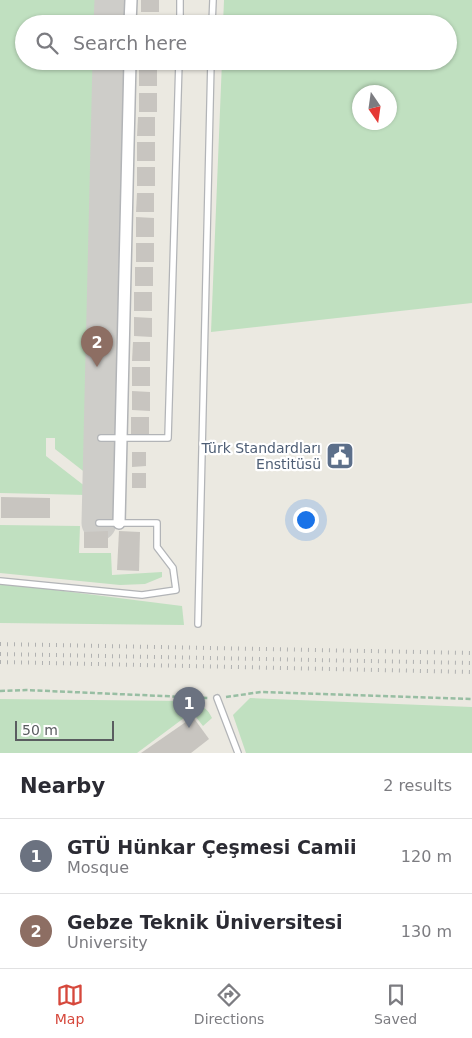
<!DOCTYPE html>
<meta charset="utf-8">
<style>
:root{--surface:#fff;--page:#f7f7f7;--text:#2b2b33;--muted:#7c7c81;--line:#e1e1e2;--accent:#d6483c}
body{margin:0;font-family:"DejaVu Sans",sans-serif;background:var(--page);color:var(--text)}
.compass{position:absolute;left:352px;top:85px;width:45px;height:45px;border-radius:50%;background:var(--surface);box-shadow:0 1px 4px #0004;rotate:167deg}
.scale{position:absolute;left:15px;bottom:12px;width:99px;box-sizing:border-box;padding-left:5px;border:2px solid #5a5d60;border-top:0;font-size:14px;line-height:18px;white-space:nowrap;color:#5a5d60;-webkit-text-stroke:4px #fff;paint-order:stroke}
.you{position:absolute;left:305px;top:519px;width:18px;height:18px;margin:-12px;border:4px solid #fff;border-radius:50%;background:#1a73e8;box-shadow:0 0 0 8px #1a73e833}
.badge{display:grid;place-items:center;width:32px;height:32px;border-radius:50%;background:var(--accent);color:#fff;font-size:16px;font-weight:700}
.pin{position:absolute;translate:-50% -41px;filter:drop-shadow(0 1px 2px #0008)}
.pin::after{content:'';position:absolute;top:26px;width:18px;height:15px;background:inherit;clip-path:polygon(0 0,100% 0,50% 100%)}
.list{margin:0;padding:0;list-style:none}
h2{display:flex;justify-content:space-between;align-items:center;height:65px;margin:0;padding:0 20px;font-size:21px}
h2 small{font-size:16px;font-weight:400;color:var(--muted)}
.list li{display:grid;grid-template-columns:32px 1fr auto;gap:15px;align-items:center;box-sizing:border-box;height:75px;padding:0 20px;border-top:1px solid var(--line)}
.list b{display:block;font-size:19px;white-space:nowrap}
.list p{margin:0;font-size:16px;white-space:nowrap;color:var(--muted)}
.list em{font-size:16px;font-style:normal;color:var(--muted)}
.icon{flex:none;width:28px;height:28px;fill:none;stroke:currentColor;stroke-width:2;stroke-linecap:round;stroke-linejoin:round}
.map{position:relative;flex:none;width:472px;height:753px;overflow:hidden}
.search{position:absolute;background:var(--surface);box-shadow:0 1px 4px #0004;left:15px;right:15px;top:15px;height:55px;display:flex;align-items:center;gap:12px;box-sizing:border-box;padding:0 18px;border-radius:28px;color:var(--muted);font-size:19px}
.sheet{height:215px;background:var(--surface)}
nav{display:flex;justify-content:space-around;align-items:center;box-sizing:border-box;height:70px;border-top:1px solid var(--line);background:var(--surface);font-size:14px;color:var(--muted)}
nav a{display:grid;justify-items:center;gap:2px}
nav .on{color:var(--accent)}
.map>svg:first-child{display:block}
.green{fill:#c0e0c0;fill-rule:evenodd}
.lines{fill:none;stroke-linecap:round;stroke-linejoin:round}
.taxiway{stroke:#cecdc9;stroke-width:35}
.building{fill:#c8c5c0}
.lane-casing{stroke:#b2b4b7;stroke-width:8}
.street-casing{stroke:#b2b4b7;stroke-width:14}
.path{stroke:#98bea3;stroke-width:2.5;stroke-dasharray:5 2.5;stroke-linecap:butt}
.lane{stroke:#fff;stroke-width:5.5}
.street{stroke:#fff;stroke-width:11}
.rail{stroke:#b0b1b1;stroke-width:4;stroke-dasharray:1 6;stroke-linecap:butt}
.labels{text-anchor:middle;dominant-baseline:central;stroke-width:4.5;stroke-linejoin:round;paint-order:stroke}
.service-label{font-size:14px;fill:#4e5e75;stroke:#fff;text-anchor:end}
</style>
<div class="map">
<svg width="472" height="753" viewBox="0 0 472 753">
<rect width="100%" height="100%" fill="#ebe9e1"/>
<!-- green -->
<g class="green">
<path d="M0,0H96L95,24H24V61H95L87,474L55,449V438H46V456L86,487V495L0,493Z"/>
<path d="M224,0H472V303L211,332L222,61H448V24H223ZM390,92V122H360V92Z"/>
<path d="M0,525L80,526L79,553H111L112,575L162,572V577L145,584L120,585L0,573Z"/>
<path d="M0,583L182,606L184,625L0,623Z"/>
<path d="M250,698L472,707V753H246L233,715Z"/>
<path d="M0,699L185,701C198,704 206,705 212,718L203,726L192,712L137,753H0Z"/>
</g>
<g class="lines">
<!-- taxiway -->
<g class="taxiway">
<path d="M111,24L112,0"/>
<path d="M99,523L110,61"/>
</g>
</g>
<!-- building -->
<g class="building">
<rect x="141" y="0" width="18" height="12"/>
<rect x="141" y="18" width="18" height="6"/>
<path d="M139,67L157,68V86H139Z"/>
<rect x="139" y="93" width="18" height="19"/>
<path d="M138,117H155V136H137Z"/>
<rect x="137" y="142" width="18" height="19"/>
<rect x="137" y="167" width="18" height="19"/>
<path d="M137,193H154V212H136Z"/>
<path d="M136,217L154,218V237H136Z"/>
<rect x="136" y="243" width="18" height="19"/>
<rect x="135" y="267" width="18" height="19"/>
<rect x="134" y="292" width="18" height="19"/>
<path d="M134,317L152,318V337L134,336Z"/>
<path d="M133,342H150V361H132Z"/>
<rect x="132" y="367" width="18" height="19"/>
<path d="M132,391L150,392V411L132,410Z"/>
<rect x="131" y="417" width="18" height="19"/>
<path d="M132,452H146V466L132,467Z"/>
<rect x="132" y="473" width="14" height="15"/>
<path d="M1,497L50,498V518H1Z"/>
<path d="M108,531V548H84V532Z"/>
<path d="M119,531L140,532L139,571L117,570Z"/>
<path d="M193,717L209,739L191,753H141Z"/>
</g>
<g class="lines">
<defs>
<g id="lane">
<path d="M180,24V0"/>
<path d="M212,24L213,0"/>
<path d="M101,438H168L179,61"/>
<path d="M0,581L142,595L176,590L173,568L157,547V523H99"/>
<path d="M198,624L211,61"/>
<path d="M217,698L238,753"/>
</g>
<g id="street">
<path d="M130,24L131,0"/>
<path d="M119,523L130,61"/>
</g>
</defs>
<!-- lane casing -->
<use href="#lane" class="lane-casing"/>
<!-- street casing -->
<use href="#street" class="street-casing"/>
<!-- path -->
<g class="path">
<path d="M0,691L26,690L208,698"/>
<path d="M226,697L261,692L472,699"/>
</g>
<!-- lane -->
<use href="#lane" class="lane"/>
<!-- street -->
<use href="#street" class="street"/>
<!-- rail -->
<g class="rail">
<path d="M0,644L472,653"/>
<path d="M0,654L472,663"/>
<path d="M0,662L472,672"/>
</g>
</g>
<!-- icons -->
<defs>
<symbol id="civic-square" viewBox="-11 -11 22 22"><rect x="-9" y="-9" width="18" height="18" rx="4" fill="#5c6f8a" stroke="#fff"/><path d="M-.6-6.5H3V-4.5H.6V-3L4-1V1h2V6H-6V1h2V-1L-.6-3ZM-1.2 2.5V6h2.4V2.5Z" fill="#fff"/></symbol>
</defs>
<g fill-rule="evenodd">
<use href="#civic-square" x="324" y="440" width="32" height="32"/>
</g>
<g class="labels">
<!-- service labels -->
<g class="service-label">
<text x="321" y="448">Türk Standardları<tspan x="321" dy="16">Enstitüsü</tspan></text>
</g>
</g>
</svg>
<svg class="compass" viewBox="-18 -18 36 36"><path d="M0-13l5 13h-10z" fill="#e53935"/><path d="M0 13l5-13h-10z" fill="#7c7c81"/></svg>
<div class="scale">50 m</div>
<div class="you"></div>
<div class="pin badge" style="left:189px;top:728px;background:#6b7280">1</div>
<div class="pin badge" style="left:97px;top:367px;background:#8d6e63">2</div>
<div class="search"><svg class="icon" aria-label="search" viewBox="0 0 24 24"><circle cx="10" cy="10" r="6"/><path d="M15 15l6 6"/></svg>Search here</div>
</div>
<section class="sheet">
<h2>Nearby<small>2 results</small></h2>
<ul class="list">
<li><span class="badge" style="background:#6b7280">1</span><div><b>GTÜ Hünkar Çeşmesi Camii</b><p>Mosque</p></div><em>120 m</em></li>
<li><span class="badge" style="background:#8d6e63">2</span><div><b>Gebze Teknik Üniversitesi</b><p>University</p></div><em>130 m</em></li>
</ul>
</section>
<nav>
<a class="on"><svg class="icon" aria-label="map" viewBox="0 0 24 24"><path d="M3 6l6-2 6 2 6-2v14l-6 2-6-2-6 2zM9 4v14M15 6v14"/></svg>Map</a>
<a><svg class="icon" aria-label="directions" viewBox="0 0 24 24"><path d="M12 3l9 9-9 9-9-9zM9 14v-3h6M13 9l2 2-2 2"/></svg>Directions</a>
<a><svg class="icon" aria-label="saved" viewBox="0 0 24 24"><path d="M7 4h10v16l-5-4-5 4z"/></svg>Saved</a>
</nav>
